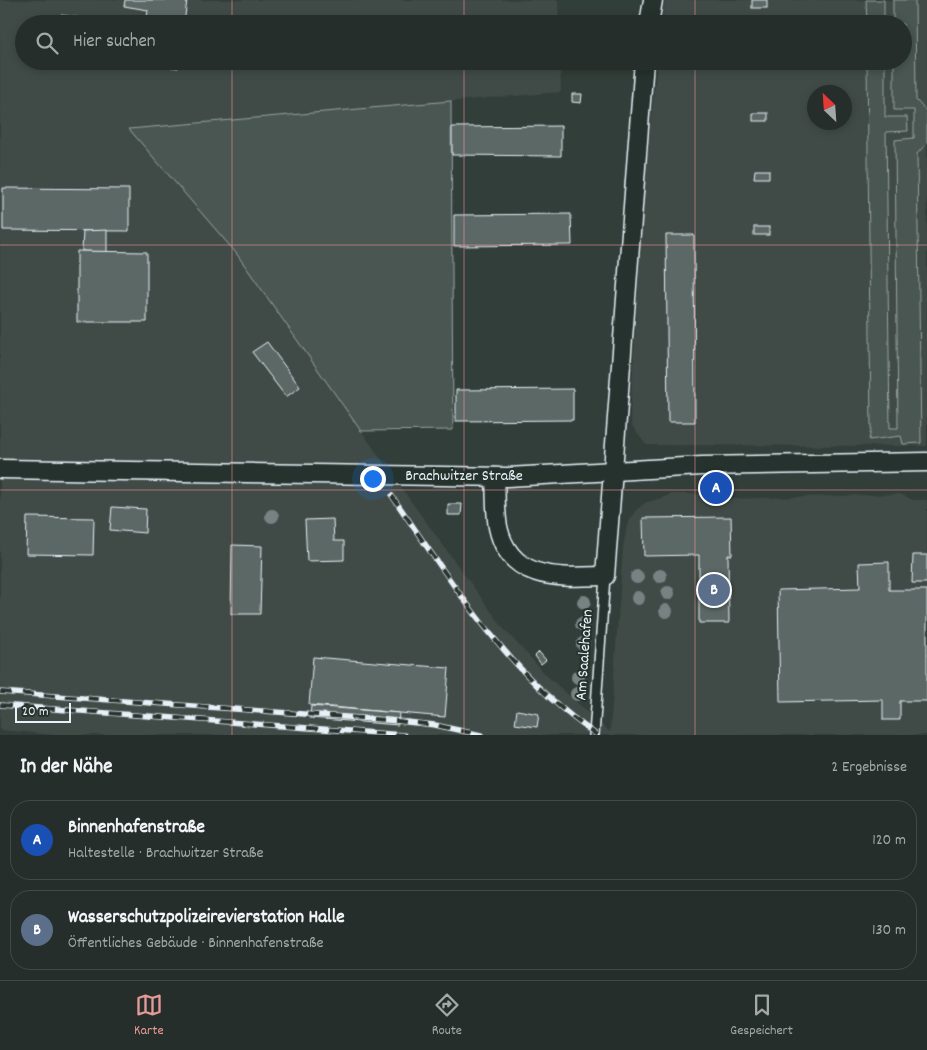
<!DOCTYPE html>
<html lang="de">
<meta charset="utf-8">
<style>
:root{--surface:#262e2b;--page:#2e3633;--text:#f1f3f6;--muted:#a4a8a9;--line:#424a47;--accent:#e69b98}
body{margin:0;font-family:Dekko,sans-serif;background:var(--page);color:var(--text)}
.compass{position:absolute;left:807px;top:85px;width:45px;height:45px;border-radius:50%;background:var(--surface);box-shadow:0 2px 8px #0003;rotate:335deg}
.scale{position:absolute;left:15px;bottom:12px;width:56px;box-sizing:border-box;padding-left:5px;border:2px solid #e8f1f8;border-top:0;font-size:14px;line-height:18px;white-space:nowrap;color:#e8f1f8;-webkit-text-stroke:4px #26332d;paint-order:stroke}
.you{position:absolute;left:372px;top:478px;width:18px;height:18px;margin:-12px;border:4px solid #fff;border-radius:50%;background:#1a73e8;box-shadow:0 0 0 8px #1a73e833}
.badge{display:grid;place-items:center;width:32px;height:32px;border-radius:50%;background:var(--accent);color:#fff;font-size:16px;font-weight:700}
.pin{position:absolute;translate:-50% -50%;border:2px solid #fff;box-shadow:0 1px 5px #0006}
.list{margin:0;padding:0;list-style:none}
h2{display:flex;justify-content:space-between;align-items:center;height:65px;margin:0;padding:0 20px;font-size:21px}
h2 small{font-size:16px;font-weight:400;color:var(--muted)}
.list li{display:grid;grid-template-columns:32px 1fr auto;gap:15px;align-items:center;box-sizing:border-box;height:80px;margin:0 10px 10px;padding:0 10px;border:1px solid var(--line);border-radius:20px}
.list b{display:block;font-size:19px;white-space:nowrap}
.list p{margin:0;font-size:16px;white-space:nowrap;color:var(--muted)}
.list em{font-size:16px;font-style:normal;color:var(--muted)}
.icon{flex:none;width:28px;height:28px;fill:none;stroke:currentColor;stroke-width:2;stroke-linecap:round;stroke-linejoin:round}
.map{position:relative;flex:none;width:927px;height:735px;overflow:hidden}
.search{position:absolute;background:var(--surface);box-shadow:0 2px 8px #0003;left:15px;right:15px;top:15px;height:55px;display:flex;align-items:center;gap:12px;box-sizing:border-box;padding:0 18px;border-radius:28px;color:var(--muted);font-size:19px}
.sheet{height:245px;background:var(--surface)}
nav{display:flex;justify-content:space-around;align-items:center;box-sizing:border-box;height:70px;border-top:1px solid var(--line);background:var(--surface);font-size:14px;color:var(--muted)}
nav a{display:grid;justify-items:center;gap:2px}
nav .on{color:var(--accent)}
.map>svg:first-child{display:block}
.built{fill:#3f4b46;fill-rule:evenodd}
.green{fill:#495651;stroke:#98a4a4}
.building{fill:#5c6865;stroke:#e8f1f8}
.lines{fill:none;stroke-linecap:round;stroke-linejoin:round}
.service-casing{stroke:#e8f1f8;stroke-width:12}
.minor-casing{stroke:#e8f1f8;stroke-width:21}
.service{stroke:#26332d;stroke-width:9}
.minor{stroke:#26332d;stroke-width:18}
.rail-casing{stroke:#e8f1f8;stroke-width:5.5}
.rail{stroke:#26332d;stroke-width:4;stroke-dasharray:11;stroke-linecap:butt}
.tree{fill:#778382}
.grid{fill:none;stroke:#ff9aa2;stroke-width:1;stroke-opacity:0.55}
.labels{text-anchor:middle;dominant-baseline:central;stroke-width:4;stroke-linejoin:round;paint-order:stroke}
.street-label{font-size:16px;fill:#e8f1f8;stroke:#26332d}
</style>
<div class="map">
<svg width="927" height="735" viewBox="0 0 927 735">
<rect width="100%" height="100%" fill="#323e39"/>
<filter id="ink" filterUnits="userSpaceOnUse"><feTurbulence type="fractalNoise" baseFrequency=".02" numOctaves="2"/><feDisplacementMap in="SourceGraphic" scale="10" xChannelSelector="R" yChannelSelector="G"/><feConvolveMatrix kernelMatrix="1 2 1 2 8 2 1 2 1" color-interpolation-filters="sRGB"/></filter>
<g filter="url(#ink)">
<!-- built -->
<g class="built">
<path d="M0,0H558L559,24H24V61H560L561,92L130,129L236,253L405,493L504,629L547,676L610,732L623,547L627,526L635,511L645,503L673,494H708L727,499L900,494L913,500H927V735H55L0,730Z"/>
<path d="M665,0H927V446L646,445L632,426L630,415L645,179L657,61H903V24H661ZM814,92H844V122H814Z"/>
</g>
<!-- green -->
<g class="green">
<path d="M866,0H884V24H867Z"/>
<path d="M893,0H915L916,100L927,112V143L917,154L921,443L903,444L901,436L869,440L871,429L867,61H885V117H907L908,131L886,132L890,428H898L895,140L914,138V110H894V61H903V24H893Z"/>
<path d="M451,101L453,430L361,431L236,253L129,129Z"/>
</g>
<!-- building -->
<g class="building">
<path d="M125,0H187L184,24H146L148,10L124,6Z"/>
<rect x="752" y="0" width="15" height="8"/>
<path d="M61,15L125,24H59Z"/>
<path d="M128,61H179L178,68Z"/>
<path d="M572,94H582L581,103L572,102Z"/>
<rect x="753" y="113" width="15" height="8"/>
<path d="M561,126V156L452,155V127Z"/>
<path d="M755,170H769V178H754Z"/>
<path d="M3,188L129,189V231L3,230Z"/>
<path d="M571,214L572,245L454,246V215Z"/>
<rect x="754" y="227" width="15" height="8"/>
<path d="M107,230V252L82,251L83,231Z"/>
<path d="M666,235H694L695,422H668Z"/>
<path d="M77,251L147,252V322H77Z"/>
<path d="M267,342L300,387L286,397L252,352Z"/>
<path d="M573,389V420L456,421V390Z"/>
<path d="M448,504H462L461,515H448Z"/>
<path d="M112,507L146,509L145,533L110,530Z"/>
<path d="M27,517L94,518L93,555L26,554Z"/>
<path d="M731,517L732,555H728L729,623H699V555L644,556L643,518Z"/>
<path d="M333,519L334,541H344V560L307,561L305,520Z"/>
<path d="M232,545L262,546L260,614H231Z"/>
<path d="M913,555H927V583H912Z"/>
<path d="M889,562V590H927V701H900V720H883V700L780,702L778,590L860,588L859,563Z"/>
<path d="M539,652L546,660L541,664L535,656Z"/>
<path d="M313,657L449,668L445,717L309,705Z"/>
<path d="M311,706L399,713L398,725L310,718Z"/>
<path d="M517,710L539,714L537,727L515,724Z"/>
</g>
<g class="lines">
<defs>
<path id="service" d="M594,735L605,576"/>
<g id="minor">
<path d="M649,24L653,0"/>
<path d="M0,469L508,477L702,466L927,462"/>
<path d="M495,477C496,493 495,511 498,527C510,583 561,577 605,576L644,61"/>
</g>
</defs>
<!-- service casing -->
<use href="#service" class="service-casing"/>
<!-- minor casing -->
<use href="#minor" class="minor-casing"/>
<!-- service -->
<use href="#service" class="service"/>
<!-- minor -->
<use href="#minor" class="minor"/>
<defs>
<g id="rail">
<path d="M392,496C452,582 508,675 597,735"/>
<path d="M0,692L388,720L435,725L481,735"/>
<path d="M0,705L404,735"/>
</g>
</defs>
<!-- rail casing -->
<use href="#rail" class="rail-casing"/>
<!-- rail -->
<use href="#rail" class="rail"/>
</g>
<!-- trees -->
<g class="tree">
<circle cx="272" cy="516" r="7"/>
<circle cx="660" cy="576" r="7"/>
<circle cx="637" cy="577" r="7"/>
<circle cx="668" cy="593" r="7"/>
<circle cx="638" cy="598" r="7"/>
<circle cx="584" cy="602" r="7"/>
<circle cx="666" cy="611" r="7"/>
<circle cx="582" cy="624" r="7"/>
<circle cx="583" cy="644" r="7"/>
<circle cx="578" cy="677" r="7"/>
<circle cx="577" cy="694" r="7"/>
</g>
</g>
<!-- grid -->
<path class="grid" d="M232,0V24M464,0V24M695,0V24M232,61V735M464,61V735M695,61V735M0,245H927M0,490H927"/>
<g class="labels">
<!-- street labels -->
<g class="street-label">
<text x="464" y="476">Brachwitzer Straße</text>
<text transform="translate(585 655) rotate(-86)">Am Saalehafen</text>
</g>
</g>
</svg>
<svg class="compass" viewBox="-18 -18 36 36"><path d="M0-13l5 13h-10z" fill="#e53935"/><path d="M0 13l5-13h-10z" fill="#a4a8a9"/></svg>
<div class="scale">20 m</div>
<div class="you"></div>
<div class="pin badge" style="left:716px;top:488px;background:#1a4fb4">A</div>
<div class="pin badge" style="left:714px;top:590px;background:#5c6f8a">B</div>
<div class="search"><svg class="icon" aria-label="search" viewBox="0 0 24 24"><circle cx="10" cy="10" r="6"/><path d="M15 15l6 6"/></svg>Hier suchen</div>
</div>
<section class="sheet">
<h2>In der Nähe<small>2 Ergebnisse</small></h2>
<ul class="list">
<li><span class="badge" style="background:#1a4fb4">A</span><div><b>Binnenhafenstraße</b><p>Haltestelle · Brachwitzer Straße</p></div><em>120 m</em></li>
<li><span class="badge" style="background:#5c6f8a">B</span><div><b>Wasserschutzpolizeirevierstation Halle</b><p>Öffentliches Gebäude · Binnenhafenstraße</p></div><em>130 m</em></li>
</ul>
</section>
<nav>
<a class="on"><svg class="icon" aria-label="map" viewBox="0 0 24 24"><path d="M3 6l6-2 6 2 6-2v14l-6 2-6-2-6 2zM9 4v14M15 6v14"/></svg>Karte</a>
<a><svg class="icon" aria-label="directions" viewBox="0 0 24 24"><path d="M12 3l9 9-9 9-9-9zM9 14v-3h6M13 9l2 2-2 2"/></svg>Route</a>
<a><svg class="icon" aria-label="saved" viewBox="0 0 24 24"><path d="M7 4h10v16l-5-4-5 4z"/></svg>Gespeichert</a>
</nav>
